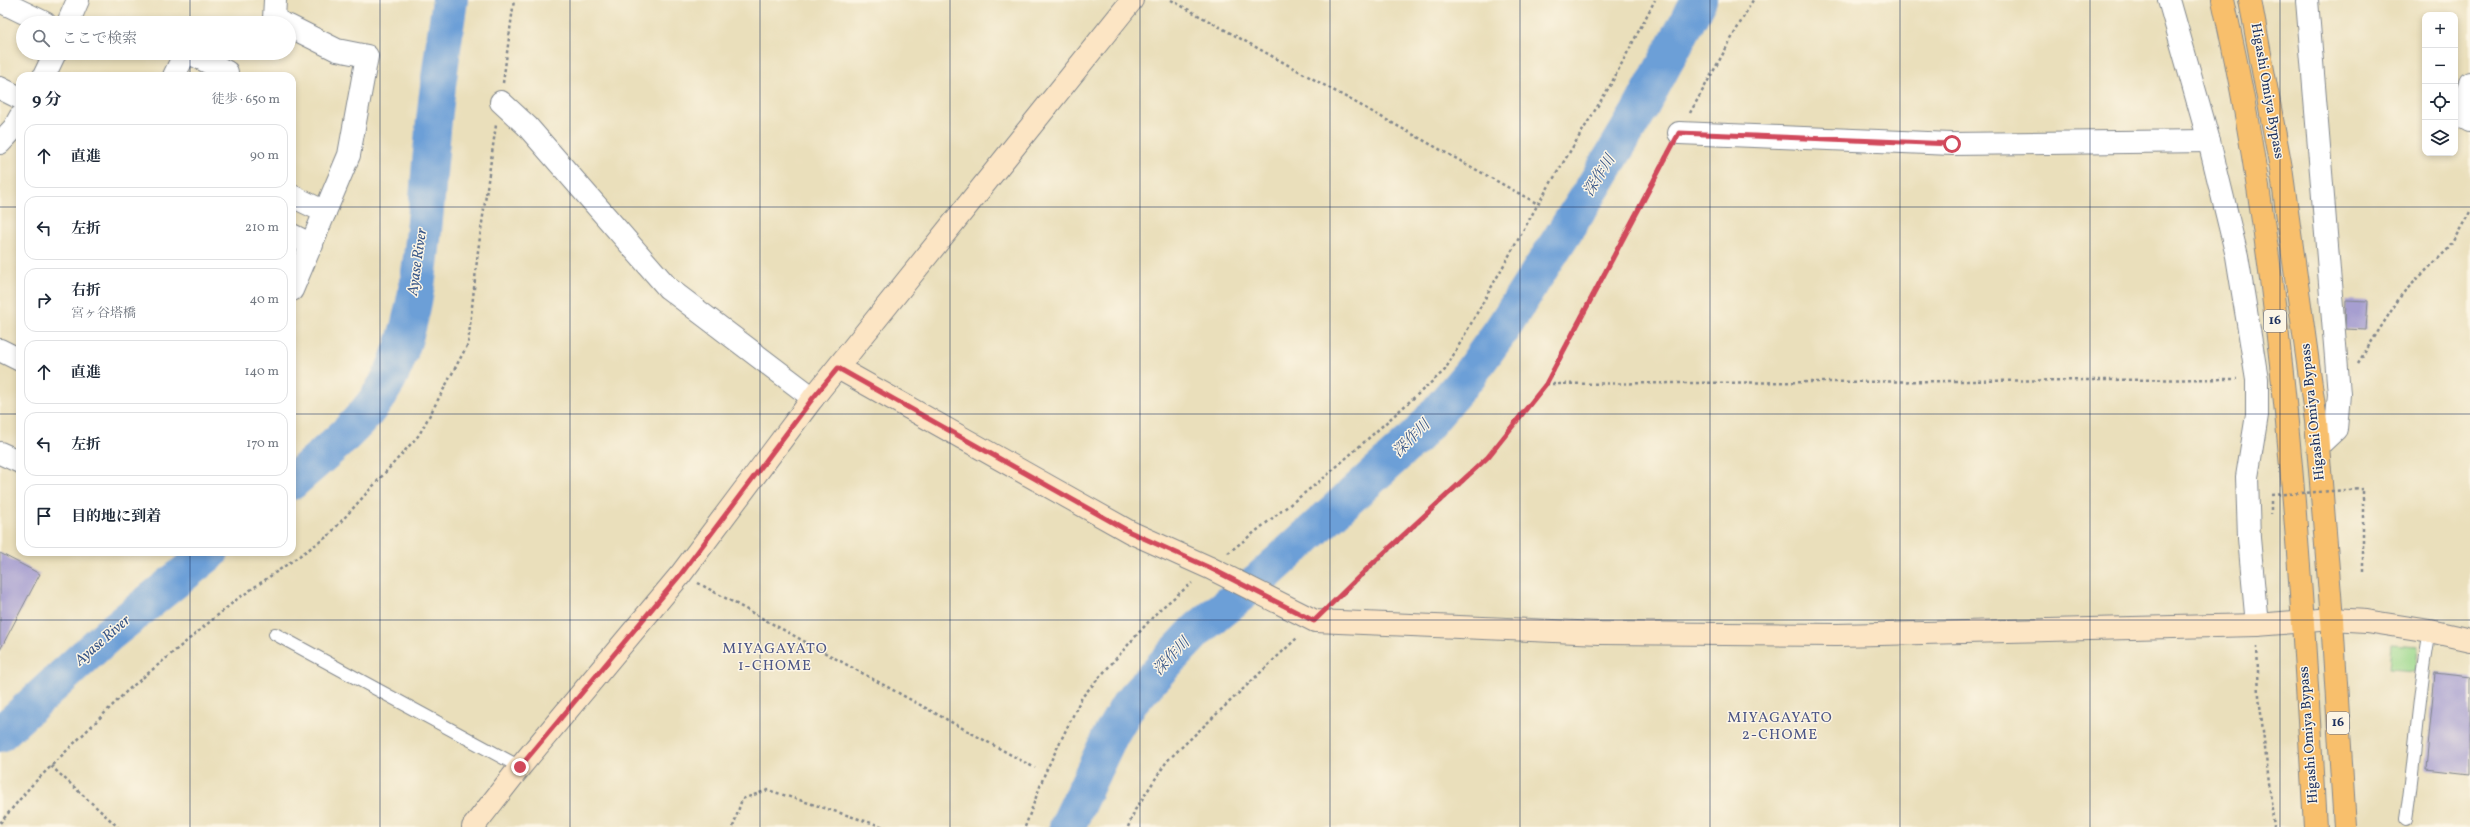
<!DOCTYPE html>
<html lang="ja">
<meta charset="utf-8">
<style>
:root{--surface:#fff;--page:#f2f2f3;--text:#1f2937;--muted:#747a83;--line:#e0e1e3}
body{margin:0;font-family:Vollkorn,"Noto Serif JP",serif;background:var(--page);color:var(--text)}
.controls{position:absolute;right:12px;top:12px;display:grid;overflow:hidden;border-radius:8px;box-shadow:0 2px 6px #0003}
.controls button{width:36px;height:36px;display:grid;place-items:center;padding:0;border:0;border-bottom:1px solid var(--line);background:var(--surface);color:var(--text);font:20px sans-serif}
.stop{position:absolute;width:12px;height:12px;margin:-9px;border:3px solid #d1495b;border-radius:50%;background:#fff}
.stop.end{background:#d1495b;border-color:#fff;box-shadow:0 1px 4px #0008}
.list{margin:0;padding:0;list-style:none}
h2{display:flex;justify-content:space-between;align-items:center;height:52px;margin:0;padding:0 16px;font-size:17px}
h2 small{font-size:13px;font-weight:400;color:var(--muted)}
.list li{display:grid;grid-template-columns:26px 1fr auto;gap:12px;align-items:center;box-sizing:border-box;height:64px;margin:0 8px 8px;padding:0 8px;border:1px solid var(--line);border-radius:12px}
.list b{display:block;font-size:15px;white-space:nowrap}
.list p{margin:0;font-size:13px;white-space:nowrap;color:var(--muted)}
.list em{font-size:13px;font-style:normal;color:var(--muted)}
.icon{flex:none;width:22px;height:22px;fill:none;stroke:currentColor;stroke-width:2;stroke-linecap:round;stroke-linejoin:round}
.map{position:relative;flex:none;width:2470px;height:827px;overflow:hidden}
.search{position:absolute;background:var(--surface);box-shadow:0 2px 6px #0003;left:16px;top:16px;width:280px;height:44px;display:flex;align-items:center;gap:10px;box-sizing:border-box;padding:0 14px;border-radius:22px;color:var(--muted);font-size:15px}
.panel{position:absolute;background:var(--surface);box-shadow:0 2px 6px #0003;left:16px;top:72px;width:280px;height:484px;border-radius:12px}
.map>svg:first-child{display:block}
.green{fill:#9bd88c;stroke:#5b8475}
.lines{fill:none;stroke-linecap:round;stroke-linejoin:round}
.river{stroke:#6c9fd7;stroke-width:36}
.building{fill:#a69ed0}
.lane-casing{stroke:#82878c;stroke-width:14}
.street-casing{stroke:#82878c;stroke-width:24}
.secondary-casing{stroke:#82878c;stroke-width:24}
.highway-casing{stroke:#82878c;stroke-width:24}
.path{stroke:#82878c;stroke-width:2.5;stroke-dasharray:3 3;stroke-linecap:butt}
.lane{stroke:#fff;stroke-width:12}
.street{stroke:#fff;stroke-width:22}
.secondary{stroke:#fce5c4;stroke-width:22}
.highway{stroke:#f8bf6c;stroke-width:22}
.path-bridge{stroke:#82878c;stroke-width:2.5;stroke-dasharray:3 3;stroke-linecap:butt}
.route{stroke:#d1495b;stroke-width:5}
.grid{fill:none;stroke:#1b2f5e;stroke-width:1;stroke-opacity:0.55}
.labels{text-anchor:middle;dominant-baseline:central;stroke-width:3;stroke-linejoin:round;paint-order:stroke}
.shield{fill:#fcf5e5;stroke:#5e6a86;stroke-width:1}
.shield-label{font-size:13px;font-weight:bold;fill:#1b2f5e}
.street-label{font-size:14px;fill:#1b2f5e;stroke:#fcf5e5}
.water-label{font-size:15px;font-style:italic;fill:#375688;stroke:#fcf5e5}
.neighbourhood-label{font-size:15px;letter-spacing:1px;fill:#4c5686;stroke:#fcf5e5}
</style>
<div class="map">
<svg width="2470" height="827" viewBox="0 0 2470 827">
<rect width="100%" height="100%" fill="#fcf5e5"/>
<filter id="ink" filterUnits="userSpaceOnUse"><feTurbulence type="fractalNoise" baseFrequency=".025" numOctaves="2"/><feDisplacementMap in="SourceGraphic" scale="8" xChannelSelector="R" yChannelSelector="G"/><feConvolveMatrix kernelMatrix="1 2 1 2 8 2 1 2 1" color-interpolation-filters="sRGB"/></filter>
<filter id="wash" filterUnits="userSpaceOnUse"><feTurbulence type="fractalNoise" baseFrequency=".012" numOctaves="4" result="noise"/><feDisplacementMap in="SourceGraphic" scale="16" xChannelSelector="R" yChannelSelector="G"/><feGaussianBlur stdDeviation="0.9" result="paint"/><feColorMatrix in="noise" values="0 0 0 0 0 0 0 0 0 0 0 0 0 0 0 0 0 1.4 0 .05"/><feComposite in="paint" operator="in"/></filter>
<g filter="url(#wash)">
<rect width="100%" height="100%" fill="#eadfbb"/>
<!-- green -->
<path class="green" d="M2391,644L2418,646L2416,671L2389,669Z"/>
<g class="lines">
<!-- river -->
<g class="river">
<path d="M292,482C322,455 358,428 380,394C423,328 424,219 432,141C436,94 443,47 450,0"/>
<path d="M0,734L108,635L211,552"/>
<path d="M1067,827L1110,736L1129,704L1162,667L1199,628L1260,579L1417,436L1469,375L1502,329L1595,184L1638,113L1699,0"/>
</g>
</g>
<g id="blocks">
<!-- building -->
<g class="building">
<path d="M2346,300L2368,301L2366,330L2345,329Z"/>
<path d="M0,553L40,574L0,650Z"/>
<path d="M2435,673L2470,677V774L2426,769Z"/>
</g>
</g>
</g>
<g filter="url(#ink)">
<use href="#blocks" fill-opacity="0" stroke="#82878c" stroke-width="1"/>
<g class="lines">
<defs>
<g id="lane">
<path d="M275,634L520,767"/>
<path d="M2406,819C2416,756 2418,693 2430,631"/>
</g>
<g id="street">
<path d="M275,0L274,19L282,23"/>
<path d="M2169,0L2209,141L2237,256L2257,379V415L2247,477L2249,538L2257,625"/>
<path d="M2307,0L2339,394L2336,429L2319,445"/>
<path d="M0,1L45,23"/>
<path d="M68,23L78,0"/>
<path d="M289,26L337,50L367,56L349,155L292,290"/>
<path d="M190,53L227,72L226,76"/>
<path d="M44,76L55,53"/>
<path d="M174,76L185,53"/>
<path d="M2470,83L2459,115L2470,121"/>
<path d="M0,88L20,98"/>
<path d="M501,102L527,126L668,288L813,398"/>
<path d="M1679,133L1952,144L2209,141"/>
<path d="M0,143L14,128L20,117"/>
<path d="M292,196L325,212"/>
<path d="M292,235L312,245"/>
<path d="M0,350L20,360"/>
<path d="M0,453L20,462"/>
</g>
<g id="secondary">
<path d="M838,368L1130,532L1210,568L1315,621L1600,633L1837,635L2257,625L2332,619L2366,621L2430,631L2470,640"/>
<path d="M473,827L520,767L681,574L813,398L1132,0"/>
</g>
<g id="highway">
<path d="M2223,0C2283,268 2300,553 2315,827"/>
<path d="M2250,0L2281,168L2316,421L2332,619L2345,827"/>
</g>
</defs>
<!-- lane casing -->
<use href="#lane" class="lane-casing"/>
<!-- street casing -->
<use href="#street" class="street-casing"/>
<!-- secondary casing -->
<use href="#secondary" class="secondary-casing"/>
<!-- highway casing -->
<use href="#highway" class="highway-casing"/>
<!-- path -->
<g class="path">
<path d="M1171,0L1538,204"/>
<path d="M503,83L514,0"/>
<path d="M1690,113L1753,0"/>
<path d="M2358,363L2402,294L2449,248L2470,212"/>
<path d="M1546,384L2237,379"/>
<path d="M2271,501V514"/>
<path d="M1228,553L1325,477L1445,370L1538,204L1611,84L1655,0"/>
<path d="M2363,572V489"/>
<path d="M698,583L1035,768"/>
<path d="M1335,601L1488,457L1546,384L1669,151"/>
<path d="M2257,646L2259,696L2274,827"/>
<path d="M51,766L118,827"/>
<path d="M0,823L31,786L128,690L236,600L328,536L419,435L468,344L478,251L496,125"/>
<path d="M733,827L742,799L768,790L884,827"/>
<path d="M1025,827L1045,773L1082,697L1159,610L1192,583"/>
<path d="M1128,827L1135,810L1167,761L1298,637"/>
</g>
<!-- lane -->
<use href="#lane" class="lane"/>
<!-- street -->
<use href="#street" class="street"/>
<!-- secondary -->
<use href="#secondary" class="secondary"/>
<!-- highway -->
<use href="#highway" class="highway"/>
<!-- path-bridge -->
<path class="path-bridge" d="M2271,495L2363,489"/>
</g>
</g>
<g class="lines" filter="url(#ink)">
<!-- route -->
<path class="route" d="M520,767L681,574L813,398L838,368L1130,532L1210,568L1314,621L1372,564L1488,457L1546,384L1679,133L1952,144"/>
</g>
<!-- grid -->
<path class="grid" d="M190,0V23M380,0V827M570,0V827M760,0V827M950,0V827M1140,0V827M1330,0V827M1520,0V827M1710,0V827M1900,0V827M2090,0V827M2280,0V827M190,53V76M0,207H20M292,207H2470M0,414H20M292,414H2470M190,552V827M0,620H2470"/>
<g class="labels">
<!-- shield labels -->
<g class="shield">
<rect x="2264" y="310" width="22" height="22" rx="3"/>
<rect x="2327" y="712" width="22" height="22" rx="3"/>
</g>
<g class="shield-label">
<text x="2275" y="321">16</text>
<text x="2338" y="723">16</text>
</g>
<!-- street labels -->
<g class="street-label">
<text transform="translate(2267 91) rotate(80)">Higashi Omiya Bypass</text>
<text transform="translate(2313 412) rotate(-96)">Higashi Omiya Bypass</text>
<text transform="translate(2309 735) rotate(-94)">Higashi Omiya Bypass</text>
</g>
<!-- water labels -->
<g class="water-label">
<text transform="translate(1600 176) rotate(-58)">深作川</text>
<text transform="translate(418 262) rotate(-82)">Ayase River</text>
<text transform="translate(1412 439) rotate(-45)">深作川</text>
<text transform="translate(103 641) rotate(-41)">Ayase River</text>
<text transform="translate(1172 657) rotate(-47)">深作川</text>
</g>
<!-- neighbourhood labels -->
<g class="neighbourhood-label">
<text x="775" y="649">MIYAGAYATO<tspan x="775" dy="17">1-CHOME</tspan></text>
<text x="1780" y="718">MIYAGAYATO<tspan x="1780" dy="17">2-CHOME</tspan></text>
</g>
</g>
</svg>
<div class="controls">
<button>+</button>
<button>−</button>
<button><svg class="icon" aria-label="locate" viewBox="0 0 24 24"><circle cx="12" cy="12" r="6"/><path d="M12 2v4M12 18v4M2 12h4M18 12h4"/></svg></button>
<button><svg class="icon" aria-label="layers" viewBox="0 0 24 24"><path d="M12 4l9 5-9 5-9-5zM3 14l9 5 9-5"/></svg></button>
</div>
<div class="stop" style="left:1952px;top:144px"></div>
<div class="stop end" style="left:520px;top:767px"></div>
<div class="search"><svg class="icon" aria-label="search" viewBox="0 0 24 24"><circle cx="10" cy="10" r="6"/><path d="M15 15l6 6"/></svg>ここで検索</div>
<section class="panel">
<h2>9 分<small>徒歩 · 650 m</small></h2>
<ul class="list">
<li><svg class="icon" aria-label="ahead" viewBox="0 0 24 24"><path d="M12 20V5M6 11l6-6 6 6"/></svg><div><b>直進</b></div><em>90 m</em></li>
<li><svg class="icon" aria-label="left" viewBox="0 0 24 24"><path d="M17 20v-9H6M10 6l-5 5 5 5"/></svg><div><b>左折</b></div><em>210 m</em></li>
<li><svg class="icon" aria-label="right" viewBox="0 0 24 24"><path d="M7 20v-9h11M14 6l5 5-5 5"/></svg><div><b>右折</b><p>宮ヶ谷塔橋</p></div><em>40 m</em></li>
<li><svg class="icon" aria-label="ahead" viewBox="0 0 24 24"><path d="M12 20V5M6 11l6-6 6 6"/></svg><div><b>直進</b></div><em>140 m</em></li>
<li><svg class="icon" aria-label="left" viewBox="0 0 24 24"><path d="M17 20v-9H6M10 6l-5 5 5 5"/></svg><div><b>左折</b></div><em>170 m</em></li>
<li><svg class="icon" aria-label="arrive" viewBox="0 0 24 24"><path d="M6 21V4h12l-3 4 3 4H6"/></svg><div><b>目的地に到着</b></div></li>
</ul>
</section>
</div>
